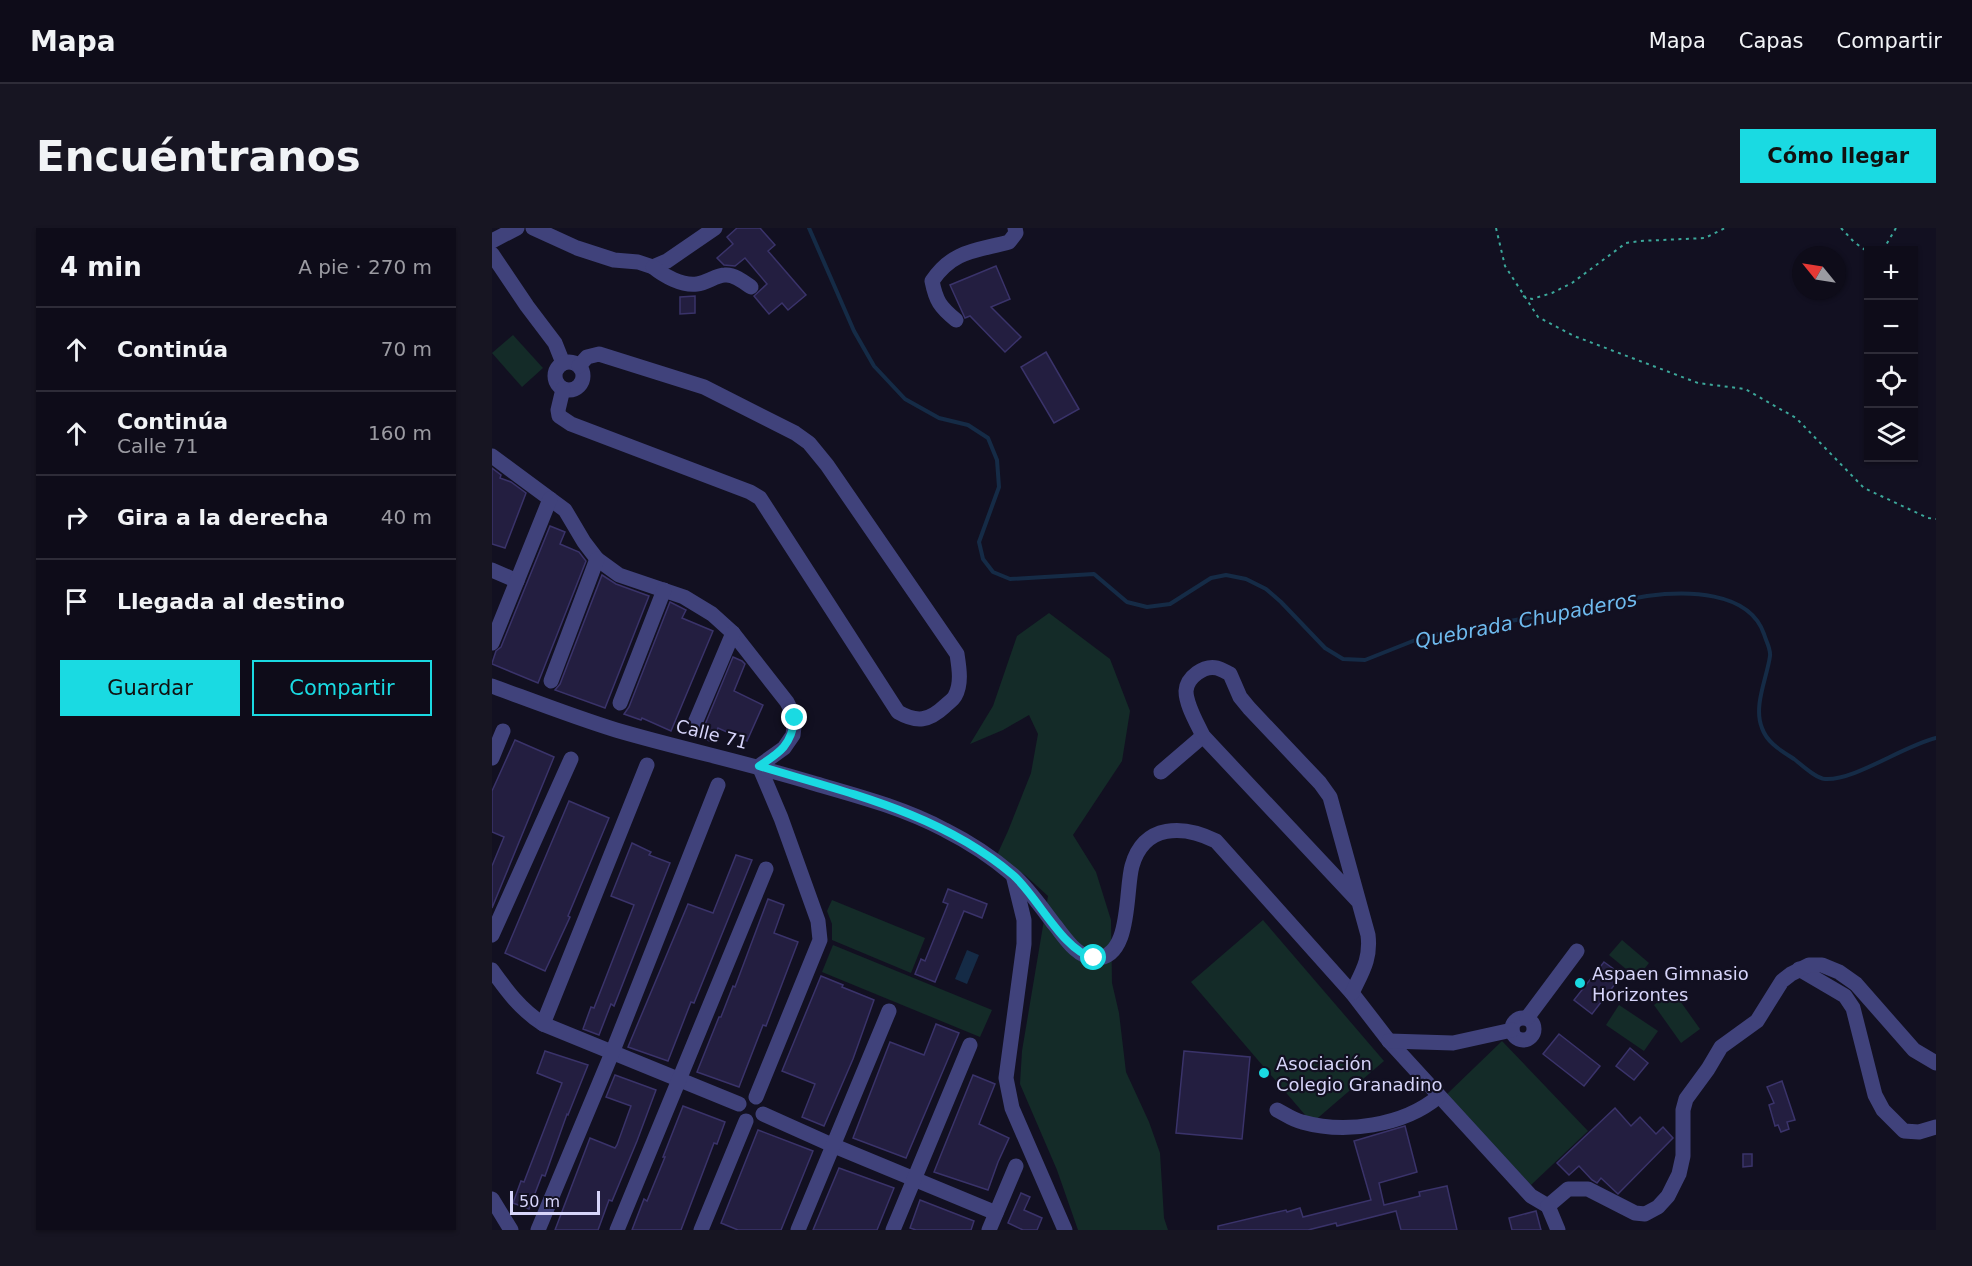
<!DOCTYPE html>
<html lang="es">
<meta charset="utf-8">
<style>
:root{--surface:#0e0c19;--page:#171522;--text:#f1f3f6;--muted:#9b9ba2;--line:#2e2c38;--accent:#1adae2}
body{margin:0;font-family:"DejaVu Sans",sans-serif;background:var(--page);color:var(--text)}
.controls{position:absolute;right:18px;top:18px;display:grid;overflow:hidden;border-radius:0px;box-shadow:0 2px 4px #0004}
.controls button{width:54px;height:54px;display:grid;place-items:center;padding:0;border:0;border-bottom:2px solid var(--line);background:var(--surface);color:var(--text);font:30px sans-serif}
.compass{position:absolute;left:1300px;top:18px;width:54px;height:54px;border-radius:50%;background:var(--surface);box-shadow:0 2px 4px #0004;rotate:300deg}
.scale{position:absolute;left:18px;bottom:15px;width:90px;box-sizing:border-box;padding-left:6px;border:3px solid #d7d5fa;border-top:0;font-size:16px;line-height:21px;white-space:nowrap;color:#d7d5fa;-webkit-text-stroke:4px #121021;paint-order:stroke}
.stop{position:absolute;width:18px;height:18px;margin:-14px;border:4px solid #1adae2;border-radius:50%;background:#fff}
.stop.end{background:#1adae2;border-color:#fff;box-shadow:0 2px 6px #0008}
.list{margin:0;padding:0;list-style:none}
h2{display:flex;justify-content:space-between;align-items:center;height:78px;margin:0;padding:0 24px;font-size:26px}
h2 small{font-size:20px;font-weight:400;color:var(--muted)}
.list li{display:grid;grid-template-columns:39px 1fr auto;gap:18px;align-items:center;box-sizing:border-box;height:84px;padding:0 24px;border-top:2px solid var(--line)}
.list b{display:block;font-size:22px;white-space:nowrap}
.list p{margin:0;font-size:20px;white-space:nowrap;color:var(--muted)}
.list em{font-size:20px;font-style:normal;color:var(--muted)}
.actions{display:flex;gap:12px;padding:18px 24px}
.actions a{flex:1;padding:14px 0;border:2px solid var(--accent);border-radius:0px;text-align:center;font-size:21px;color:var(--accent)}
.actions .main{background:var(--accent);color:#111}
.icon{flex:none;width:33px;height:33px;fill:none;stroke:currentColor;stroke-width:2;stroke-linecap:round;stroke-linejoin:round}
.map{position:relative;flex:none;width:1444px;height:1002px;overflow:hidden;border-radius:0px}
header{display:flex;align-items:center;gap:36px;box-sizing:border-box;height:84px;padding:0 30px;background:var(--surface);border-bottom:2px solid var(--line)}
header strong{font-size:28px}
nav{display:flex;gap:33px;margin-inline-start:auto;font-size:21px}
.intro{display:flex;align-items:center;justify-content:space-between;box-sizing:border-box;height:144px;padding:0 36px}
h1{margin:0;font-size:42px}
.button{padding:15px 27px;border-radius:0px;background:var(--accent);color:#111;font-size:21px;font-weight:700}
main{display:flex;gap:36px;padding:0 36px}
aside{flex:1;background:var(--surface);border-radius:0px;box-shadow:0 2px 4px #0004}
.map>svg:first-child{display:block}
.green{fill:#142b28}
.water{fill:#152b46}
.lines{fill:none;stroke-linecap:round;stroke-linejoin:round}
.stream{stroke:#152b46;stroke-width:4}
.building{fill:#231e40;stroke:#3a336a;stroke-width:1.5}
.path{stroke:#3ca79a;stroke-width:2;stroke-dasharray:3 4.5;stroke-linecap:butt}
.minor{stroke:#40427b;stroke-width:15}
.route{stroke:#1adae2;stroke-width:8}
.poi-dot{fill:#1adae2;stroke:#121021;stroke-width:2}
.labels{text-anchor:middle;dominant-baseline:central;stroke-width:4.5;stroke-linejoin:round;paint-order:stroke}
.street-label{font-size:18px;fill:#d7d5fa;stroke:#121021}
.poi-label{font-size:18px;fill:#d7d5fa;stroke:#121021;text-anchor:start}
.water-label{font-size:20px;font-style:italic;fill:#6fbbef;stroke:#121021}
</style>
<header>
<strong>Mapa</strong>
<nav><a>Mapa</a><a>Capas</a><a>Compartir</a></nav>
</header>
<div class="intro"><h1>Encuéntranos</h1><a class="button">Cómo llegar</a></div>
<main>
<aside>
<h2>4 min<small>A pie · 270 m</small></h2>
<ul class="list">
<li><svg class="icon" aria-label="ahead" viewBox="0 0 24 24"><path d="M12 20V5M6 11l6-6 6 6"/></svg><div><b>Continúa</b></div><em>70 m</em></li>
<li><svg class="icon" aria-label="ahead" viewBox="0 0 24 24"><path d="M12 20V5M6 11l6-6 6 6"/></svg><div><b>Continúa</b><p>Calle 71</p></div><em>160 m</em></li>
<li><svg class="icon" aria-label="right" viewBox="0 0 24 24"><path d="M7 20v-9h11M14 6l5 5-5 5"/></svg><div><b>Gira a la derecha</b></div><em>40 m</em></li>
<li><svg class="icon" aria-label="arrive" viewBox="0 0 24 24"><path d="M6 21V4h12l-3 4 3 4H6"/></svg><div><b>Llegada al destino</b></div></li>
</ul>
<div class="actions"><a class="main">Guardar</a><a>Compartir</a></div>
</aside>
<div class="map">
<svg width="1444" height="1002" viewBox="0 0 1444 1002">
<rect width="100%" height="100%" fill="#121021"/>
<!-- green -->
<g class="green">
<path d="M21,107L51,140L30,159L0,125Z"/>
<path d="M557,385L618,431L638,483L630,533L581,607L604,644L619,692L620,755L627,785L634,844L657,894L668,925L672,990L676,1002H586L565,942L528,856L530,823L556,668L533,647L504,629L516,603L539,545L546,506L537,487L511,502L478,516L501,478L525,408Z"/>
<path d="M340,672L433,710L419,745L340,712V696L335,683Z"/>
<path d="M771,692L892,833L820,895L699,754Z"/>
<path d="M1130,712L1157,735L1145,750L1117,727Z"/>
<path d="M341,717L500,782L488,809L330,744Z"/>
<path d="M1181,763L1208,801L1189,815L1162,777Z"/>
<path d="M1127,777L1166,803L1152,823L1114,797Z"/>
<path d="M1010,813L1096,903L1039,957L954,867Z"/>
</g>
<!-- water -->
<path class="water" d="M475,722L487,727L475,756L463,751Z"/>
<g class="lines">
<!-- stream -->
<path class="stream" d="M317,0L362,103L382,138L413,171L447,190L476,197L496,210L505,232L507,259L487,314L491,331L501,344L518,351L602,346L635,374L655,379L678,376L719,350L734,347L754,351L774,361L789,374L833,420L851,431L873,432L931,409L1155,368C1193,363 1257,362 1272,406C1274,413 1279,421 1278,428C1275,450 1261,478 1270,500C1275,515 1290,523 1302,531C1310,537 1323,550 1333,551C1362,553 1411,518 1444,510"/>
</g>
<!-- building -->
<g class="building">
<path d="M245,0H268L283,17L276,23L314,67L296,82L290,75L277,86L262,68L275,56L253,30L243,38L232,37L225,30L241,16L235,9Z"/>
<path d="M504,38L518,71L499,79L529,109L513,124L478,88L473,90L458,57Z"/>
<path d="M203,68V85L188,86V69Z"/>
<path d="M554,124L587,181L562,195L529,139Z"/>
<path d="M0,240L9,247L8,250L19,254L34,265L13,320L0,316Z"/>
<path d="M58,298L73,304L68,316L87,324L94,333L46,455L0,436V435L4,423L9,419Z"/>
<path d="M110,347L124,356L157,368L113,480L63,462L68,456Z"/>
<path d="M178,374L194,382L190,390L221,403L179,503L150,490L149,492L132,486L137,479Z"/>
<path d="M241,429L250,433L253,436L242,463L271,477L255,513L226,500L220,514L202,506L212,499Z"/>
<path d="M23,512L62,529L0,680V638L12,609L0,604V563Z"/>
<path d="M77,573L117,590L76,688L78,689L53,743L13,725Z"/>
<path d="M140,615L159,624L157,627L178,635L122,778L119,776L107,807L91,801L99,779L102,780L142,677L119,668Z"/>
<path d="M244,627L260,632L202,775L199,774L176,833L136,819L196,676L221,685Z"/>
<path d="M456,661L495,676L490,690L472,683L443,754L423,746L429,731L433,733L456,676L451,674Z"/>
<path d="M276,671L292,677L282,705L306,714L274,798L271,797L247,859L205,844L227,789H229L241,758L243,759Z"/>
<path d="M1112,734L1130,747L1100,786L1082,772Z"/>
<path d="M329,748L351,757L350,759L382,772L361,831L332,898L310,889L323,856L290,843Z"/>
<path d="M444,796L467,805L414,930L361,910L398,814L432,827Z"/>
<path d="M1067,806L1108,838L1092,858L1051,826Z"/>
<path d="M1138,820L1156,835L1142,852L1124,838Z"/>
<path d="M53,823L96,837L76,887L75,886L53,948L50,947L37,981L21,975L29,953L32,954L70,855L45,845Z"/>
<path d="M692,823L758,829L750,911L684,905Z"/>
<path d="M123,847L164,862L145,913L120,973L117,972L106,1002H63L98,910L123,920L125,917L139,878L114,869Z"/>
<path d="M481,847L503,856L487,896L517,910L506,934L496,962L442,944Z"/>
<path d="M1290,853L1303,892L1295,894L1297,901L1289,904L1286,897L1283,898L1277,877L1282,875L1275,859Z"/>
<path d="M191,878L233,894L225,916L222,915L189,1002H140L152,971L155,973L173,929H171Z"/>
<path d="M1123,880L1139,898L1148,889L1164,906L1171,899L1181,910L1126,966L1109,950L1105,955L1100,952L1087,938L1077,947L1065,935Z"/>
<path d="M913,898L925,944L887,955L892,977L928,968L927,964L955,958L965,1002H909L904,983L845,998L844,995L816,1002H726V998L794,982L795,984L808,980L811,989L879,972L862,913Z"/>
<path d="M266,902L321,923L289,1002H246L229,995Z"/>
<path d="M1251,926H1260V938L1251,939Z"/>
<path d="M347,940L402,960L385,1002H321Z"/>
<path d="M529,965L538,969L532,982L550,990L545,1002H531L516,995Z"/>
<path d="M428,972L482,993L479,1002H424L418,1000Z"/>
<path d="M1044,983L1049,1002H1020L1017,990Z"/>
</g>
<g class="lines">
<!-- path -->
<g class="path">
<path d="M1004,0L1013,38L1046,89L1082,108L1206,155L1253,161L1304,190L1372,260L1436,290L1444,291"/>
<path d="M1349,0L1362,14L1376,24"/>
<path d="M1391,22L1404,0"/>
<path d="M1031,68L1040,71L1060,65L1080,55L1134,15L1148,13L1213,10L1233,0"/>
</g>
<!-- minor -->
<g class="minor">
<path d="M41,0L85,20L122,32L146,34L161,39L175,33L223,0"/>
<path d="M0,13L25,0"/>
<path d="M0,26L35,78L63,115L71,135"/>
<path d="M161,39C172,48 190,58 205,56C215,55 224,47 233,47C242,46 252,54 259,59"/>
<path d="M464,92C448,79 444,73 440,53C461,22 484,23 517,14L524,5L523,0"/>
<circle cx="77" cy="148" r="14"/>
<path d="M71,161L66,182L67,188L79,196L258,264L268,270L406,484C425,495 437,493 453,478C456,475 461,472 463,468C470,456 467,439 465,426L335,237L317,215L303,205L212,159L107,126L95,129L87,138"/>
<path d="M0,228L73,282L92,314L105,331L127,347L192,369L220,386L241,405L295,474L303,490L301,507L292,520L267,538L289,590L326,693L328,712L264,869"/>
<path d="M0,342L25,353"/>
<path d="M0,415L58,271"/>
<path d="M59,453L105,331"/>
<path d="M0,458C41,473 82,489 124,502C189,521 256,535 321,555C366,568 412,580 453,602C477,614 501,630 521,647C537,661 549,679 562,696C572,708 584,729 602,730C640,732 633,663 640,638C652,595 692,597 724,613L860,765L897,813L1039,968L1056,978"/>
<path d="M128,475L172,362"/>
<path d="M203,495L241,405"/>
<path d="M0,530L11,503"/>
<path d="M669,544L711,508"/>
<path d="M522,651L532,692V716L514,850L520,880L573,1002"/>
<path d="M0,707L79,531"/>
<path d="M1307,741L1353,768L1361,780L1383,867L1391,882L1412,903L1427,904L1444,899"/>
<path d="M0,742C15,763 28,781 51,796L247,876"/>
<path d="M860,765C870,744 879,731 876,707L838,569L828,555L757,480L748,469L738,446C734,444 729,441 725,440C712,437 695,449 694,463C694,477 705,495 711,508L866,673"/>
<circle cx="1031" cy="801" r="11"/>
<path d="M1035,790L1085,723"/>
<path d="M51,796L155,537"/>
<path d="M897,813L961,815L1020,802"/>
<path d="M785,882C793,886 801,892 810,894C853,906 911,898 946,869"/>
<path d="M271,886L340,917L504,985"/>
<path d="M0,971L19,1002"/>
<path d="M46,1002L120,825L226,557"/>
<path d="M125,1002L274,641"/>
<path d="M209,1002L254,893"/>
<path d="M306,1002L397,783"/>
<path d="M401,1002L478,817"/>
<path d="M497,1002L524,938"/>
<path d="M1066,1002L1056,978L1076,961H1096L1143,985L1153,986L1166,979L1176,968L1187,946L1191,928V882L1194,871L1216,841L1229,819L1265,793L1290,753L1299,746L1317,737H1330L1347,744L1364,756L1422,822L1444,835"/>
</g>
</g>
<g class="lines">
<!-- route -->
<path class="route" d="M303,490C299,517 289,524 267,538C356,565 448,585 521,647C546,669 571,723 602,730"/>
</g>
<!-- markers -->
<g class="poi-dot">
<circle cx="1088" cy="755" r="6"/>
<circle cx="772" cy="845" r="6"/>
</g>
<g class="labels">
<!-- street labels -->
<g class="street-label">
<text transform="translate(220 506) rotate(14)">Calle 71</text>
</g>
<!-- poi labels -->
<g class="poi-label">
<text x="1100" y="745">Aspaen Gimnasio<tspan x="1100" dy="21">Horizontes</tspan></text>
<text x="784" y="835">Asociación<tspan x="784" dy="21">Colegio Granadino</tspan></text>
</g>
<!-- water labels -->
<g class="water-label">
<text transform="translate(1034 392) rotate(-11)">Quebrada Chupaderos</text>
</g>
</g>
</svg>
<div class="controls">
<button>+</button>
<button>−</button>
<button><svg class="icon" aria-label="locate" viewBox="0 0 24 24"><circle cx="12" cy="12" r="6"/><path d="M12 2v4M12 18v4M2 12h4M18 12h4"/></svg></button>
<button><svg class="icon" aria-label="layers" viewBox="0 0 24 24"><path d="M12 4l9 5-9 5-9-5zM3 14l9 5 9-5"/></svg></button>
</div>
<svg class="compass" viewBox="-18 -18 36 36"><path d="M0-13l5 13h-10z" fill="#e53935"/><path d="M0 13l5-13h-10z" fill="#9b9ba2"/></svg>
<div class="scale">50 m</div>
<div class="stop" style="left:602px;top:730px"></div>
<div class="stop end" style="left:303px;top:490px"></div>
</div>
</main>
